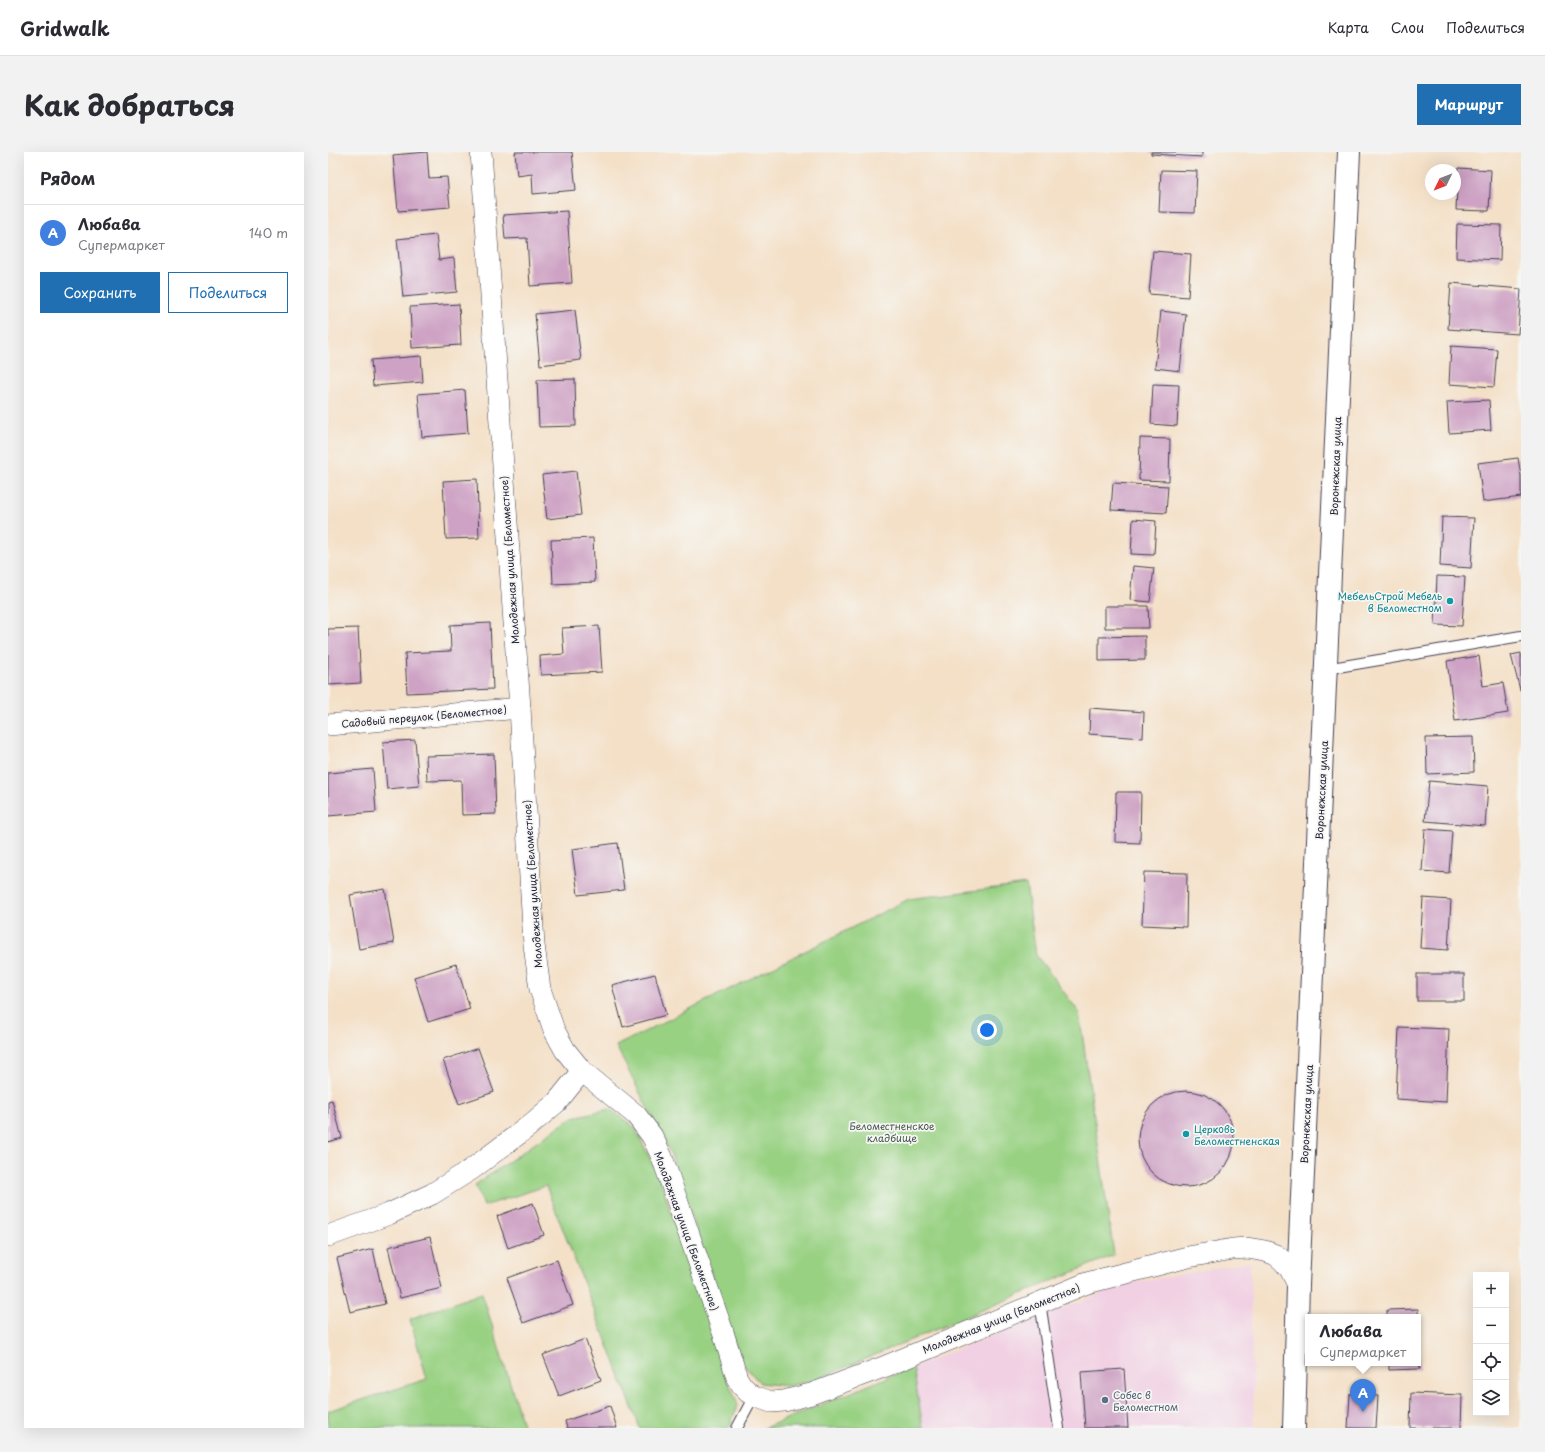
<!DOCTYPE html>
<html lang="ru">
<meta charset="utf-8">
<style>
:root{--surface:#fff;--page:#f2f2f3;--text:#2b2b33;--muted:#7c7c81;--line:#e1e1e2;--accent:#1f6fb2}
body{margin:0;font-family:"Playpen Sans",sans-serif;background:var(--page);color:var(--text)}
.controls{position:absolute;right:12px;bottom:12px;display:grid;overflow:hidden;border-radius:0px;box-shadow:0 4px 16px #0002}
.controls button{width:36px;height:36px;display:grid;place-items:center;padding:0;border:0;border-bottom:1px solid var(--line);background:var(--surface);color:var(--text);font:20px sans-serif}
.compass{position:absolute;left:1097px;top:12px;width:36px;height:36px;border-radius:50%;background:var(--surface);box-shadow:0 4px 16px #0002;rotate:227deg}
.you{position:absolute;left:659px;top:878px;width:14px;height:14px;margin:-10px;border:3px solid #fff;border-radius:50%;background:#1a73e8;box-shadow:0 0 0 6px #1a73e833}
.badge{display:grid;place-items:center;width:26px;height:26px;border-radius:50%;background:var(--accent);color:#fff;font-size:13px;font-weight:700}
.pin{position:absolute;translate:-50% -33px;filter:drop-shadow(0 1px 2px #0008)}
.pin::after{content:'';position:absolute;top:21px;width:14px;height:12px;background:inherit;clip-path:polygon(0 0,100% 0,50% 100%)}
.popup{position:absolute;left:977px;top:1162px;width:116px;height:52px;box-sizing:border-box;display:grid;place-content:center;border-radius:0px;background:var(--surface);filter:drop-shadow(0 1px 3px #0005);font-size:13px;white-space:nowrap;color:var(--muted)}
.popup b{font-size:15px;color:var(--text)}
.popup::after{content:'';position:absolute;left:50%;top:100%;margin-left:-8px;border:8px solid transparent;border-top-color:var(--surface)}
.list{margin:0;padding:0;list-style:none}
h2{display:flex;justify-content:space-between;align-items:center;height:52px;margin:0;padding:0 16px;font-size:17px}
h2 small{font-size:13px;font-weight:400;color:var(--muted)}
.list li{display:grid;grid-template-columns:26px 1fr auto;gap:12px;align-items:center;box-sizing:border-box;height:56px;padding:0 16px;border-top:1px solid var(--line)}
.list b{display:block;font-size:15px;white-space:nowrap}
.list p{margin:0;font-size:13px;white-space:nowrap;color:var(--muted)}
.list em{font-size:13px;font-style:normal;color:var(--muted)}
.actions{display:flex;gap:8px;padding:12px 16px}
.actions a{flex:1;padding:9px 0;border:1px solid var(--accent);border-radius:0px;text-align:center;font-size:14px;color:var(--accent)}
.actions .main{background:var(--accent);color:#fff}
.icon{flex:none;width:22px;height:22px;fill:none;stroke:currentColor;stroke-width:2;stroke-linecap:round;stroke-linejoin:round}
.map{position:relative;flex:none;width:1193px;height:1276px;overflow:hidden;border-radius:0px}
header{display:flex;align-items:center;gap:24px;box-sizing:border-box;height:56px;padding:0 20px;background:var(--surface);border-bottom:1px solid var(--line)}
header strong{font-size:19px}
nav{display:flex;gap:22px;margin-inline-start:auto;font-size:14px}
.intro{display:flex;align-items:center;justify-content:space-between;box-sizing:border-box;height:96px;padding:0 24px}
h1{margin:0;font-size:28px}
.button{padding:10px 18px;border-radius:0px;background:var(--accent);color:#fff;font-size:14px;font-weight:700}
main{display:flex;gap:24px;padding:0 24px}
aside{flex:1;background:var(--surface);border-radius:0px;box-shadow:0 4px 16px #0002}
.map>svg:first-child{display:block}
.built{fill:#f1d0e3}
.green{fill:#99d183;stroke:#5e7a5f}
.building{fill:#cea2c4}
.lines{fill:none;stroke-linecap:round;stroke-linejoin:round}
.lane-casing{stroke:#423e50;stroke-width:12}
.street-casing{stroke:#423e50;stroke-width:22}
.secondary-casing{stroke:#423e50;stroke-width:24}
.lane{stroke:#fff;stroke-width:10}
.street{stroke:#fff;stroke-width:21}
.secondary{stroke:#fff;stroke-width:22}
.culture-dot{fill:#0f9aa8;stroke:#f6f6f2;stroke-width:1.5}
.service-dot{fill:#5c6f8a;stroke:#f6f6f2;stroke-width:1.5}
.labels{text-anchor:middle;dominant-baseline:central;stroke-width:3.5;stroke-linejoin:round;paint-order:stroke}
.street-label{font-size:10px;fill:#22223b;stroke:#f6f6f2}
.culture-label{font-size:10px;fill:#0d838f;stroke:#f6f6f2;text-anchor:end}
.park-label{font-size:10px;fill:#465751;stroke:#f6f6f2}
.service-label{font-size:10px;fill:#4e5e75;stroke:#f6f6f2;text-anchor:start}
</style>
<header>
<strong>Gridwalk</strong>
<nav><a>Карта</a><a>Слои</a><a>Поделиться</a></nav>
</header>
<div class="intro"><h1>Как добраться</h1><a class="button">Маршрут</a></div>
<main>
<aside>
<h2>Рядом<small></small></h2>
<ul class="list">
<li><span class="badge" style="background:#3f7fe0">A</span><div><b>Любава</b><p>Супермаркет</p></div><em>140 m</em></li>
</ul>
<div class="actions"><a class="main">Сохранить</a><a>Поделиться</a></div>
</aside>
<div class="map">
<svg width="1193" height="1276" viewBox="0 0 1193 1276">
<rect width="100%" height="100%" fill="#f6f6f2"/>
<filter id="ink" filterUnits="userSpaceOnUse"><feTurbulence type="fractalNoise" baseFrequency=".025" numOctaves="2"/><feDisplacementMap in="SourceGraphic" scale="8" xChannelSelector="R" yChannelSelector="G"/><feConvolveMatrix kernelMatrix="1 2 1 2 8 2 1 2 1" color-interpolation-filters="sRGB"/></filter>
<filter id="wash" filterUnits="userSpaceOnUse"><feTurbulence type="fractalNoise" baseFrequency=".012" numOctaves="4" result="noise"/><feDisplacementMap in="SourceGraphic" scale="16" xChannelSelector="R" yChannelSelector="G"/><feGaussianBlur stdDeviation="0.9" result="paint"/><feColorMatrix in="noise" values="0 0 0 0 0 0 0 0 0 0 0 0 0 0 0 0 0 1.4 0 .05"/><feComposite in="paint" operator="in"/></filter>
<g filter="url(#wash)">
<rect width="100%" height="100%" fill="#f4e0c7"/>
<!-- built -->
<path class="built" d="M922,1110L926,1276H595L585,1215L798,1132Z"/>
<!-- green -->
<g class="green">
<path d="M698,732L708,803L751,860L786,1103L487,1228L459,1234L432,1231L413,1210L342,1000L288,894L581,747Z"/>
<path d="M282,957L307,976L332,1027L399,1227L410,1252L401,1276H312L218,1034L156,1054L147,1033L245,965Z"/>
<path d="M154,1141L196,1276H0V1259L99,1227L82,1167Z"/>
<path d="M585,1215L595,1276H436Z"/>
</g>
<g id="blocks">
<!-- building -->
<g class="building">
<path d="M99,0L101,26L119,25L122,55L70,59L65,3Z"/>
<path d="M187,0H244L248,38L205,42L204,22L189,24Z"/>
<path d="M823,0H874V5L823,2Z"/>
<path d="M1130,16L1163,18L1161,59L1128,58Z"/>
<path d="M833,18L869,19L867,61L831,60Z"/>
<path d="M239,59L244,131L202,134L199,86L177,87L175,63Z"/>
<path d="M1129,72L1173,73L1172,108L1128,106Z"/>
<path d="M108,83L111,108L126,106L129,140L75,145L69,87Z"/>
<path d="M825,99L863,102L860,145L821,142Z"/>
<path d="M1123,131L1193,137L1190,182L1120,177Z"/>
<path d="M131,152L133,193L84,196L82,155Z"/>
<path d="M247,158L253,208L212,213L207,162Z"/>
<path d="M833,159L858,162L852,219L827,216Z"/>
<path d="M1123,194L1169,197L1166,235L1121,232Z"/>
<path d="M93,204L95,230L45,234L43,208Z"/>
<path d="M247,227L248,274L211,275L209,228Z"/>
<path d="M825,232L851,233L849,274L823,272Z"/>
<path d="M137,238L140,281L94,285L90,242Z"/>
<path d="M1161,248L1163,278L1121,281L1119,250Z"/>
<path d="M812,286L842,287L841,329L811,328Z"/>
<path d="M1190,306L1193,324V345L1155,350L1150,311Z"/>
<path d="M248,319L253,363L219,367L214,323Z"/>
<path d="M149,327L151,386L118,387L115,329Z"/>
<path d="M785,331L840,334L838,361L783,358Z"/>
<path d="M1114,365L1146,366L1143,416L1112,414Z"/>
<path d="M805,367L828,369L826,403L803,402Z"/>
<path d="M265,386L267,430L225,432L223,388Z"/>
<path d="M805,414L826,416L822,450L802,448Z"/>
<path d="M1109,424L1137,425L1134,474L1107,473Z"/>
<path d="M777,454H820L821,476H777Z"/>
<path d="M162,471L165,537L79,541L77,501L123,499L122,473Z"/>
<path d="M271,474L274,520L213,523L212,504L236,502L234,476Z"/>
<path d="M30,476L33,531L0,533V477Z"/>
<path d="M817,484V508L771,509V485Z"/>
<path d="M1193,501V538H1192L1183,503Z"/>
<path d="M1151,504L1155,534L1175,531L1180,561L1127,569L1119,509Z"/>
<path d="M762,556L816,560L815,586L761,582Z"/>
<path d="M1145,585L1146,620L1099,622L1098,586Z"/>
<path d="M87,588L91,634L59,637L55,590Z"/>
<path d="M166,602L168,662L134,663L133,628L99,629L98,604Z"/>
<path d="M45,617L48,660L0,664V621Z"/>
<path d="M1101,629L1160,634L1157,674L1097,669Z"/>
<path d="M788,640H813L812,691L787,690Z"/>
<path d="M1097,677L1124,679L1121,721L1094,719Z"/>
<path d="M290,691L296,738L250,743L244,697Z"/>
<path d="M816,720L859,721L858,775L814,773Z"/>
<path d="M57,737L66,791L31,797L22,743Z"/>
<path d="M1095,746L1123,748L1120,798L1092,796Z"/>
<path d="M128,812L142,857L100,870L86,825Z"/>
<path d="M327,822L338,863L295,875L284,833Z"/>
<rect x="1089" y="822" width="47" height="27"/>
<path d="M1071,875L1121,877L1118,950L1068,947Z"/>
<path d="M150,896L166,940L131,952L115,908Z"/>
<circle cx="858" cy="987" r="48"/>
<path d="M4,948L14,986L0,990V949Z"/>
<path d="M205,1051L216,1083L180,1096L169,1064Z"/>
<path d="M102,1085L114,1136L72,1146L60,1095Z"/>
<path d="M45,1097L57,1152L22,1160L9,1106Z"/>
<path d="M229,1108L245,1153L195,1171L179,1126Z"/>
<path d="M1090,1157V1165H1059V1158Z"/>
<path d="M257,1187L273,1228L231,1244L215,1203Z"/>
<path d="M1090,1201H1091L1092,1217L1061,1218V1211H1090Z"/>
<path d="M796,1217L800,1276H757L753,1220Z"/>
<path d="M1083,1241L1134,1243L1133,1276H1082Z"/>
<path d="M1022,1242L1050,1244L1048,1276H1020Z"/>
<path d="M282,1254L289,1276H239L237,1269Z"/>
</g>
</g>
</g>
<g filter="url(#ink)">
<use href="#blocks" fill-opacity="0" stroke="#423e50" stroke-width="1"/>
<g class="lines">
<defs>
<g id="lane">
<path d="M998,517L1193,484"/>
<path d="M712,1150L731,1276"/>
<path d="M409,1276L426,1244"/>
</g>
<g id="street">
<path d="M153,0L192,556L206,793L212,837L226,878L237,898L254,919L308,963L324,984L334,1005L395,1180L409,1226L414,1234L420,1240L426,1244L443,1250L456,1249L483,1242L558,1214L759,1131L860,1105L905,1097L919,1096L937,1099L948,1103L955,1109L962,1117L970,1133"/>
<path d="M0,573L192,556"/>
<path d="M0,1084L61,1062L104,1042L144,1017L201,974L229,950L254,919"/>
</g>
<path id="secondary" d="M966,1276L970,1133L1021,0"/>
</defs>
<!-- lane casing -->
<use href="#lane" class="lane-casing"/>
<!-- street casing -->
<use href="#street" class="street-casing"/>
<!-- secondary casing -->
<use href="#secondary" class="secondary-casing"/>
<!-- lane -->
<use href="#lane" class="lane"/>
<!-- street -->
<use href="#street" class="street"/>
<!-- secondary -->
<use href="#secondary" class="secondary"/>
</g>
</g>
<!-- markers -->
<g class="culture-dot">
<circle cx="1122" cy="449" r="4"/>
<circle cx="858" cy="982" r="4"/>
</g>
<circle class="service-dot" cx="777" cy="1248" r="4"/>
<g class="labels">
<!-- street labels -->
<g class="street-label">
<text transform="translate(1007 314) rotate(-88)">Воронежская улица</text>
<text transform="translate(181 408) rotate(-94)">Молодежная улица (Беломестное)</text>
<text transform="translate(96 564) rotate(-5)">Садовый переулок (Беломестное)</text>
<text transform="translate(993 638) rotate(-87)">Воронежская улица</text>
<text transform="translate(204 732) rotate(-94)">Молодежная улица (Беломестное)</text>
<text transform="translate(978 962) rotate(-87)">Воронежская улица</text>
<text transform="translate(359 1079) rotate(70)">Молодежная улица (Беломестное)</text>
<text transform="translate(673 1166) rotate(-22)">Молодежная улица (Беломестное)</text>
</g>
<!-- culture labels -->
<g class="culture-label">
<text x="1114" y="443">МебельСтрой Мебель<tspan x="1114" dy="12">в Беломестном</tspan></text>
<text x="866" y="976" text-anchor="start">Церковь<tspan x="866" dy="12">Беломестненская</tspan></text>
</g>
<!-- park labels -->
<g class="park-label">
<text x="564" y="973">Беломестненское<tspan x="564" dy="12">кладбище</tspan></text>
</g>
<!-- service labels -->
<g class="service-label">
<text x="785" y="1242">Собес в<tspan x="785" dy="12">Беломестном</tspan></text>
</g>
</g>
</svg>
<div class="controls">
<button>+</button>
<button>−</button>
<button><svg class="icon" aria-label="locate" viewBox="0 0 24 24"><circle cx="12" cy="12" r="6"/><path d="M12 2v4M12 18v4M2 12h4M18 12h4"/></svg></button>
<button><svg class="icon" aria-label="layers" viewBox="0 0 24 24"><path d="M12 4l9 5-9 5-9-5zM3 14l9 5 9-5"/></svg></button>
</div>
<svg class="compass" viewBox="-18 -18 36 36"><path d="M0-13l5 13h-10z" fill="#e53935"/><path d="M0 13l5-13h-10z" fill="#7c7c81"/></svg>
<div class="you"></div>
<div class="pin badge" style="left:1035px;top:1260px;background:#3f7fe0">A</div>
<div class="popup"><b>Любава</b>Супермаркет</div>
</div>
</main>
